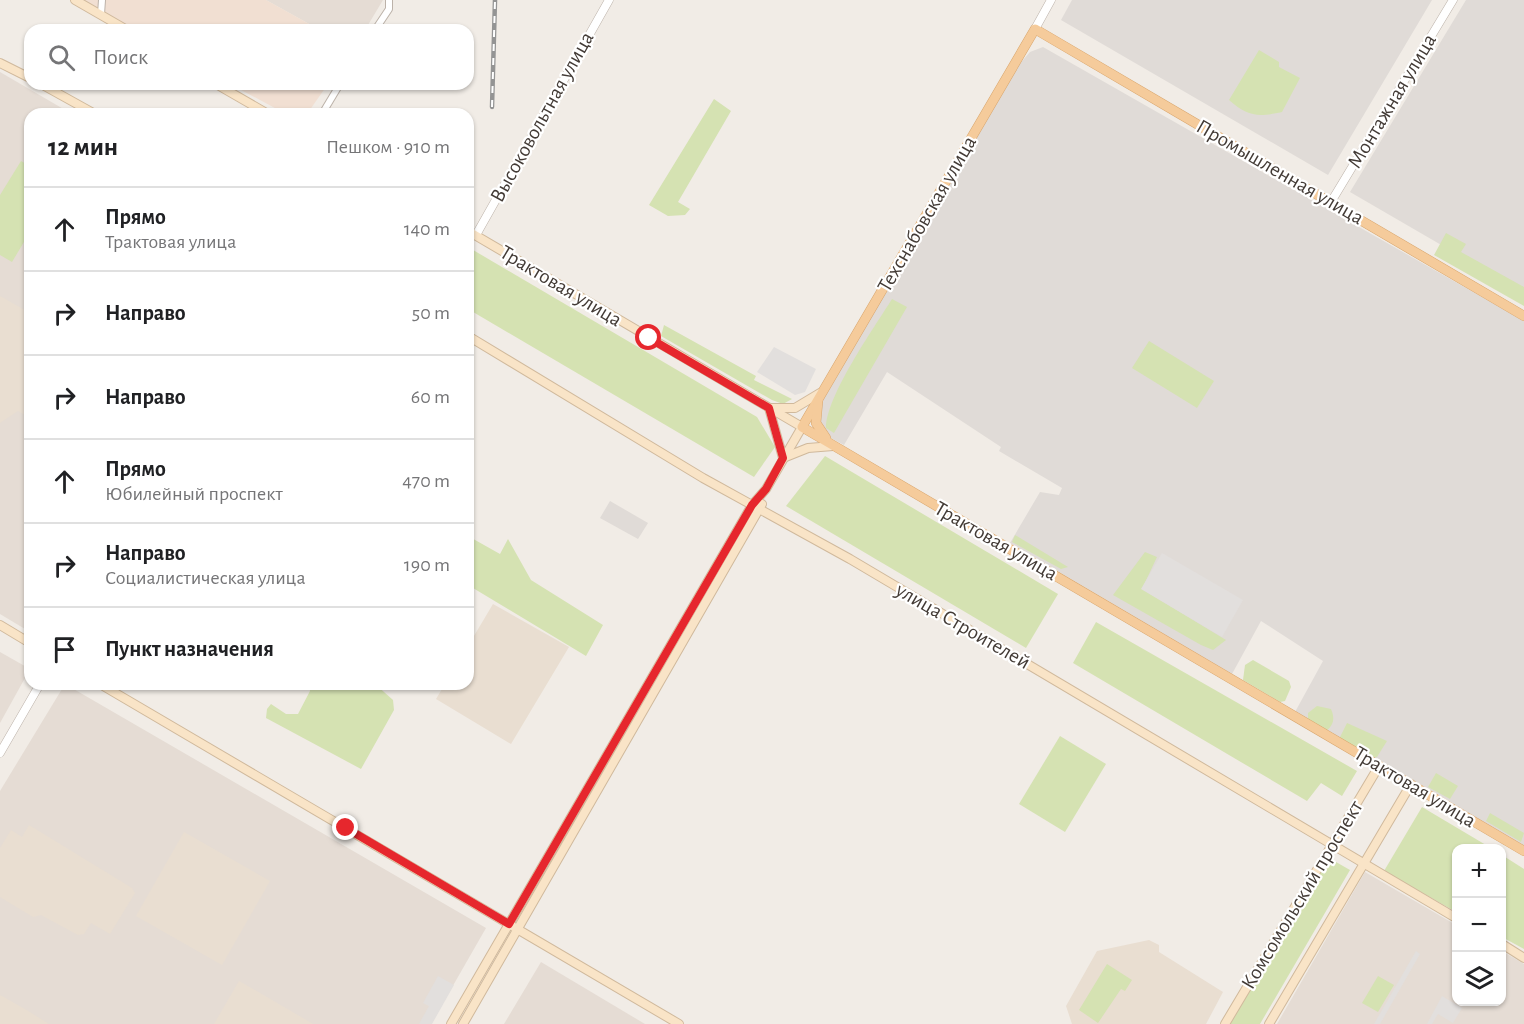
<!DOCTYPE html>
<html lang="ru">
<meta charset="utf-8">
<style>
:root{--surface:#fff;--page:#f2f2f2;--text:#202124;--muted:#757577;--line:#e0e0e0}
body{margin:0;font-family:"Alegreya Sans",sans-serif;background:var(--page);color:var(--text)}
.controls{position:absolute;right:18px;bottom:18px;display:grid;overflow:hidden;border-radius:12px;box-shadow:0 2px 4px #0004}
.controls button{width:54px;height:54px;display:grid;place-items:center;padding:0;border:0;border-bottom:2px solid var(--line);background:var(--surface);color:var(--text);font:30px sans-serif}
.stop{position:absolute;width:18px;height:18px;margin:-14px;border:4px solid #e6272d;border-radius:50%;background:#fff}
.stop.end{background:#e6272d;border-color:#fff;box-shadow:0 2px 6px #0008}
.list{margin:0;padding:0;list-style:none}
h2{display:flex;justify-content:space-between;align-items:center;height:78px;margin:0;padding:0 24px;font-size:26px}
h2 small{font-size:20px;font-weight:400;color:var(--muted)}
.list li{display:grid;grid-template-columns:39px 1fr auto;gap:18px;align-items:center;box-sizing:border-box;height:84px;padding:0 24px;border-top:2px solid var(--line)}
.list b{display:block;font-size:22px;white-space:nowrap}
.list p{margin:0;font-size:20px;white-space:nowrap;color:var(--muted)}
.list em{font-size:20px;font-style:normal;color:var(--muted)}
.icon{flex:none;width:33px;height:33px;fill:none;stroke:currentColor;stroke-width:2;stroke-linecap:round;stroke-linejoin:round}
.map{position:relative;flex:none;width:1524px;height:1024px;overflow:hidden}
.search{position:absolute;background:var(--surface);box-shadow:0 2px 4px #0004;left:24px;top:24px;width:450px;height:66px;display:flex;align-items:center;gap:15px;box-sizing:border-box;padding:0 21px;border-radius:18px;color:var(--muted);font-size:22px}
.panel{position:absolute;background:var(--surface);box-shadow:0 2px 4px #0004;left:24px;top:108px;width:450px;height:582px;border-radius:18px}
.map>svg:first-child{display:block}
.residential{fill:#e5dcd4}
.commercial{fill:#f1dfd2}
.industrial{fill:#e0dbd7}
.education{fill:#e9ded1}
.green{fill:#d5e2b2}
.parking{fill:#e2dfdd}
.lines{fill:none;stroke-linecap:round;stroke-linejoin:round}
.minor-casing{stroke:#bcb2a9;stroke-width:8}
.tertiary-casing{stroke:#bcb2a9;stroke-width:9}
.secondary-casing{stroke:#d0b99c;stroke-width:10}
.primary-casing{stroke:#d8a56c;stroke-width:10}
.minor{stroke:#fff;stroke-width:6}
.tertiary{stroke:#fff;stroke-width:8}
.secondary{stroke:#f9e4c7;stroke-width:8}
.primary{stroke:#f5cb9b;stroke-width:9}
.rail-casing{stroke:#949494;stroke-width:4.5}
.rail{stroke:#fff;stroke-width:2;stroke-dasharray:7;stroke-linecap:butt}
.route{stroke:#e6272d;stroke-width:8}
.labels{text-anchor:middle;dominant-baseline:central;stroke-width:4.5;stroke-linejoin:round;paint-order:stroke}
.street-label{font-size:21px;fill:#433b36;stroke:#fff}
</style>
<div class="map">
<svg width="1524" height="1024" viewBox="0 0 1524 1024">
<rect width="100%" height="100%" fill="#f1ece6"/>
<!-- residential -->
<g class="residential">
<path d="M266,0H383L365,30H320Z"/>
<path d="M0,72L72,114H30V632L0,614Z"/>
<path d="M0,652L30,669L0,723Z"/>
<path d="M65,684L486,928L431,1024H0V791Z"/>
<path d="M1365,872L1456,925V1002H1502V951L1524,964V1024H1277Z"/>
<path d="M541,962L645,1024H504Z"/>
</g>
<!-- commercial -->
<g class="commercial">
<path d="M75,0H266L320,30H130Z"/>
<path d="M230,84H328L307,114H286Z"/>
</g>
<!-- industrial -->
<g class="industrial">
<path d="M1072,0H1432L1328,175L1061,20Z"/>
<path d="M1466,0H1524V293L1350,192Z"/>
<path d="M1043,47L1524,321V846L1295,712L1323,661L1261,621L1232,674L1010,543L1040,492L1059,495L1062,488L999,451L1001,447L887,372L844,445L827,436L820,427L822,402L1017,67L1030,52Z"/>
<path d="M610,501L648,523L638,539L600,518Z"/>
</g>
<!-- education -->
<g class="education">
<path d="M0,296L30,313V418L18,411L0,423Z"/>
<path d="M493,604L569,647L511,744L436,699L445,684H468V646Z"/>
<path d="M29,825L132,888L135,893L110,934L91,923L84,934L78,935L41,915L33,917L0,897V848L11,830L22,837Z"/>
<path d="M184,832L270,881L222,965L136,916Z"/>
<path d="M1149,940L1159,945V952L1223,992L1206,1024H1072L1066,1006L1097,951Z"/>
<path d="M239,981L260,993L313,1024H214Z"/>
<path d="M0,995L25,1009L49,1024H0Z"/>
</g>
<!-- green -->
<g class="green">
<path d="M1259,50L1279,62V67L1300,78L1282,112C1258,117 1248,117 1229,100Z"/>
<path d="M714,99L731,111L678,202L690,209L685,215L668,216L649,205Z"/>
<path d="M21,161L30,166V232L12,262L0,255V195Z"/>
<path d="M1446,233L1466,244L1461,252L1524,287V306L1434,255Z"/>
<path d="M468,247L757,417L775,447L754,477L468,309Z"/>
<path d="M892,299L907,307L834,433L826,428C826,396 874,328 892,299Z"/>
<path d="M664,325L756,376L754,380L792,399L783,404L772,400L661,336Z"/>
<path d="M1149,341L1214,381L1197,408L1132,368Z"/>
<path d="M825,456L1058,594L1026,648L786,506Z"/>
<path d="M1015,535L1068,567L1061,569L1012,542Z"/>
<path d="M468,536L500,554L508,539L531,580L603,625L586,656L468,585Z"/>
<path d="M1145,552L1157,557L1142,589L1226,640L1213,650L1201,645L1113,595Z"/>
<path d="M1096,622L1357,771L1342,796L1321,783L1307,801L1073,663Z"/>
<path d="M1253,660L1289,681L1291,687L1285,701L1280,702L1243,680L1245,665Z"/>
<path d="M309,684H375L393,700L394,710L361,769L266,718L267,709L271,704L286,714H298L310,691Z"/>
<path d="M1317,706L1331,709C1335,718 1334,725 1326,731L1308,720V713Z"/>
<path d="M1347,723L1387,741L1377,757L1372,758L1339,739Z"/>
<path d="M1060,736L1106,764L1065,832L1019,804Z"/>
<path d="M1436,773L1458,786L1450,799L1428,787Z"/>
<path d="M1422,807L1491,848H1456V912L1384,871Z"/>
<path d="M1490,813L1524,833L1521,842L1486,821Z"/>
<path d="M1502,855L1524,869V949L1502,937Z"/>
<path d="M1329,858L1350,870L1260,1024H1230Z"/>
<path d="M1107,964L1132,980L1125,991L1121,989L1098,1023L1079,1010Z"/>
<path d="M1378,976L1394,985L1378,1012L1362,1003Z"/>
</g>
<!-- parking -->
<g class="parking">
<path d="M774,347L816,369L805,392L795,395L757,372Z"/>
<path d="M1162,553L1243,600L1222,637L1141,589Z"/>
<path d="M1416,951L1420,954L1380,1024H1374Z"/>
<path d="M438,976L454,985L432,1024H419L429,1006L423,1003Z"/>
<path d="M1442,996L1462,1008L1453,1023L1438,1014L1432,1024H1427Z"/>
</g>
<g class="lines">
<defs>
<g id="minor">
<path d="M101,14L102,0"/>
<path d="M375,30L389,9V0"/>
<path d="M322,114L340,84"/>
</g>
<g id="tertiary">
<path d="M1035,29L1051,0"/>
<path d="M1331,202L1453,0"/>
<path d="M476,235L609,0"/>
<path d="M0,753L40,684"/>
</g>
<g id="secondary">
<path d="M75,0L127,30"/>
<path d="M0,63L30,78"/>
<path d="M41,84L95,114"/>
<path d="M216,84L268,114"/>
<path d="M468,336L703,478L850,559L1456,918"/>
<path d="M783,458L769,408H795L820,393"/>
<path d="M783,458L808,448L833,446"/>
<path d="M0,625L30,643"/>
<path d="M100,684L679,1024"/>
<path d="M1502,944L1524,958"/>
<path d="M451,1024L752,505L766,489L802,427L468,231"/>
<path d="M463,1024L762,504"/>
<path d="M1225,1024L1379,766"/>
<path d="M1269,1024L1411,784"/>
</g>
<g id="primary">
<path d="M1524,316L1035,29L802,427L1524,851"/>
<path d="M818,401L816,423L826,438"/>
</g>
</defs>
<!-- minor casing -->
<use href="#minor" class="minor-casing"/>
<!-- tertiary casing -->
<use href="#tertiary" class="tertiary-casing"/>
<!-- secondary casing -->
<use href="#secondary" class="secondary-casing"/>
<!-- primary casing -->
<use href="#primary" class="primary-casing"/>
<!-- minor -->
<use href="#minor" class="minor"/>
<!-- tertiary -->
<use href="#tertiary" class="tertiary"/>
<!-- secondary -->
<use href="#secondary" class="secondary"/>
<!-- primary -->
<use href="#primary" class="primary"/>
<defs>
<path id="rail" d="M492,107L495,0"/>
</defs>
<!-- rail casing -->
<use href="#rail" class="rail-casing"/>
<!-- rail -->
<use href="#rail" class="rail"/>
</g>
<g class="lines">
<!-- route -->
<path class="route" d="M346,828L509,924L752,505L766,489L783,458L769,408L649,338"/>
</g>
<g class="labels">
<!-- street labels -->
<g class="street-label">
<text transform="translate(1392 101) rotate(-59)">Монтажная улица</text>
<text transform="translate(542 117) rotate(-61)">Высоковольтная улица</text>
<text transform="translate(1280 172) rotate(30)">Промышленная улица</text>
<text transform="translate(927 214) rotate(-60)">Техснабовская улица</text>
<text transform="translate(561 286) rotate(31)">Трактовая улица</text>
<text transform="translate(996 541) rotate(30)">Трактовая улица</text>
<text transform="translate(963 626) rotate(30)">улица Строителей</text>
<text transform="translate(1415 787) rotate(31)">Трактовая улица</text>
<text transform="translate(1302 895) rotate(-59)">Комсомольский проспект</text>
</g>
</g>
</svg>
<div class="controls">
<button>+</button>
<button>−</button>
<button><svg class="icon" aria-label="layers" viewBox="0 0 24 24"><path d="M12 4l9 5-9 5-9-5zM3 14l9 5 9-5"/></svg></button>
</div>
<div class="stop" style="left:649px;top:338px"></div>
<div class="stop end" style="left:346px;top:828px"></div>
<div class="search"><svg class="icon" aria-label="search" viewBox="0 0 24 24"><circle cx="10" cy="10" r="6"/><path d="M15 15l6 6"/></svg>Поиск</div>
<section class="panel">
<h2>12 мин<small>Пешком · 910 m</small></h2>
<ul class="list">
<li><svg class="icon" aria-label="ahead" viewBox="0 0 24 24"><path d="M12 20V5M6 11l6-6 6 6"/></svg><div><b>Прямо</b><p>Трактовая улица</p></div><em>140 m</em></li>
<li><svg class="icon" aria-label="right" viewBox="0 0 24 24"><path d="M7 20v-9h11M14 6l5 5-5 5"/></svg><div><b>Направо</b></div><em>50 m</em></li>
<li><svg class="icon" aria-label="right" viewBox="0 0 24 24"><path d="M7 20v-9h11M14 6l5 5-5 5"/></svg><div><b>Направо</b></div><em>60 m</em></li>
<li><svg class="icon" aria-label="ahead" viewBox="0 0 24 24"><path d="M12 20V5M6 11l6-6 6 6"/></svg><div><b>Прямо</b><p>Юбилейный проспект</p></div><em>470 m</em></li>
<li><svg class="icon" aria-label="right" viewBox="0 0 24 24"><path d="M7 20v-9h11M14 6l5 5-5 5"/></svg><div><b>Направо</b><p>Социалистическая улица</p></div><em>190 m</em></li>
<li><svg class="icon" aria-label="arrive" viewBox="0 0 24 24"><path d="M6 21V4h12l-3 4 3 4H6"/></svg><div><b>Пункт назначения</b></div></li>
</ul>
</section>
</div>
